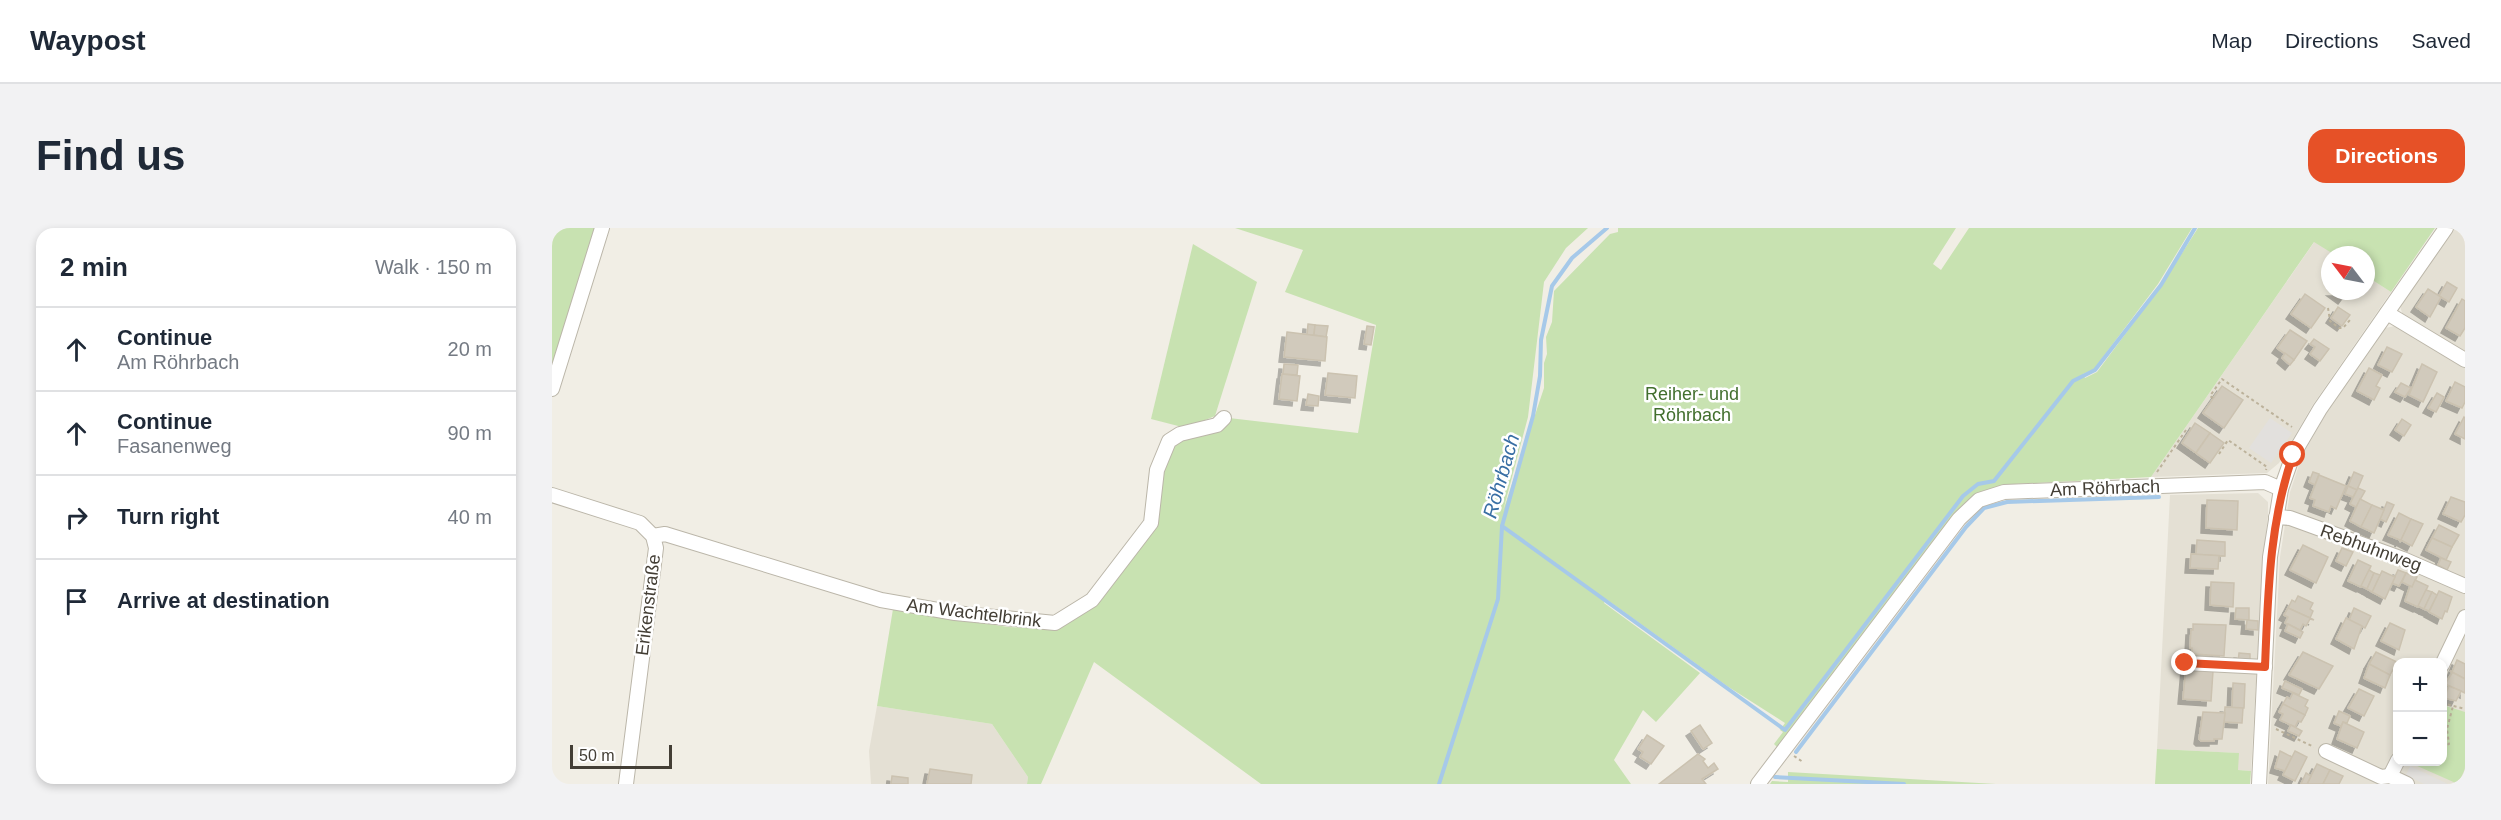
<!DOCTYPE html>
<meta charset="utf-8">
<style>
:root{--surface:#fff;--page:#f2f2f3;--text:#1f2937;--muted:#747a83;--line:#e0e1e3;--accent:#e65127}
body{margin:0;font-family:Helvetica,sans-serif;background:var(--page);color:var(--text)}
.controls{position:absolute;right:18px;bottom:18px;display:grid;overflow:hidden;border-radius:12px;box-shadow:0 3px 9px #0003}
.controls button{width:54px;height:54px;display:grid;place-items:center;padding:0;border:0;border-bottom:2px solid var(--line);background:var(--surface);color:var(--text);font:30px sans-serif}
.compass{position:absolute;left:1769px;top:18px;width:54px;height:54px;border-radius:50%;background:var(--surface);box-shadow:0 3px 9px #0003;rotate:302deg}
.scale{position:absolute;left:18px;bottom:15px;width:102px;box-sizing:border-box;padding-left:6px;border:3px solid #433e35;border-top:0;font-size:16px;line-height:21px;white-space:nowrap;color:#433e35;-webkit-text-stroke:4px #fff;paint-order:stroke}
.stop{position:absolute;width:18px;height:18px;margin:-14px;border:4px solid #e65127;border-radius:50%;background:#fff}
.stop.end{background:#e65127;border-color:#fff;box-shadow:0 2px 6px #0008}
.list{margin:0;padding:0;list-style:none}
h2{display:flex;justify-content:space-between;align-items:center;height:78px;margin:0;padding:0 24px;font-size:26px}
h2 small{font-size:20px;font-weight:400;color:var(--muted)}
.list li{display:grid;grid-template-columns:39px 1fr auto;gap:18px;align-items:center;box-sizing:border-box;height:84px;padding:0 24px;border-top:2px solid var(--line)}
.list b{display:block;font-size:22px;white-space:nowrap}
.list p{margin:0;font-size:20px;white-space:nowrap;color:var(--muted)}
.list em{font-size:20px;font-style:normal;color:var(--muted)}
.icon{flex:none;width:33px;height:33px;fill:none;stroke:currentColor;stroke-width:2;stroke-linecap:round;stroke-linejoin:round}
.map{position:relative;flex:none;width:1913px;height:556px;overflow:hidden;border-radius:18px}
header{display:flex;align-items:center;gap:36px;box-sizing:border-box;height:84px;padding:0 30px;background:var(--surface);border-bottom:2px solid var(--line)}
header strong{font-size:28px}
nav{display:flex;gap:33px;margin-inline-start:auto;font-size:21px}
.intro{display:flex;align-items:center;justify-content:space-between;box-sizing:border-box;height:144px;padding:0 36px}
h1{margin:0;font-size:42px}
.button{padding:15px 27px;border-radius:18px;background:var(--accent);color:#fff;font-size:21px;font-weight:700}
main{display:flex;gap:36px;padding:0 36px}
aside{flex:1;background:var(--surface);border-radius:18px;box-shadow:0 3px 9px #0003}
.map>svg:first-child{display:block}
.residential{fill:#e4e0d4;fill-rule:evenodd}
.green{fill:#c8e2b1}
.parking{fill:#e2e0dd}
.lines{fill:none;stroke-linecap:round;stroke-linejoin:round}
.stream{stroke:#a6c9e9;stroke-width:4}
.building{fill:#d1cabc;stroke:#cbc2b0;stroke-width:1.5;filter:url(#shadow)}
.minor-casing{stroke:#bbb6a9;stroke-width:16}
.path{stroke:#bcb29b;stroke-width:2;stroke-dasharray:3 3;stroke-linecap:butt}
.minor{stroke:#fff;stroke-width:14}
.route{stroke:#e65127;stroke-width:8}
.labels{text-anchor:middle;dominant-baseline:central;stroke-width:5;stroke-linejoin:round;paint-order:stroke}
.park-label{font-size:18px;fill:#426f2e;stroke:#fff}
.street-label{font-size:18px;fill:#433e35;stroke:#fff}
.water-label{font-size:20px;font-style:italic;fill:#396fa4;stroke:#fff}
</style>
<header>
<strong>Waypost</strong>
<nav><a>Map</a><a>Directions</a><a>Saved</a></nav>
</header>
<div class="intro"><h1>Find us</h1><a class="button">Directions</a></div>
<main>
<aside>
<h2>2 min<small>Walk · 150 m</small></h2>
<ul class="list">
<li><svg class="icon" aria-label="ahead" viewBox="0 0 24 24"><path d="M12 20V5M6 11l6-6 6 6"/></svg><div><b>Continue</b><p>Am Röhrbach</p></div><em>20 m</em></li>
<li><svg class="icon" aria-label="ahead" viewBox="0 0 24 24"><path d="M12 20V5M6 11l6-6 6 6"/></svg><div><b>Continue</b><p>Fasanenweg</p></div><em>90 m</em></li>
<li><svg class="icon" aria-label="right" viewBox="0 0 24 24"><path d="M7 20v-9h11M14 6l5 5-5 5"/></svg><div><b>Turn right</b></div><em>40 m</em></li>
<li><svg class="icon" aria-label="arrive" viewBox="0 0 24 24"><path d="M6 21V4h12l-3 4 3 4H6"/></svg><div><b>Arrive at destination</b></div></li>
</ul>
</aside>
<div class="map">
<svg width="1913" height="556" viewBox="0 0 1913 556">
<defs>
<filter id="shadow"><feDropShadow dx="-5" dy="5" stdDeviation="0" flood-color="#0004"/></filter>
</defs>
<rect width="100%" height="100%" fill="#f1eee5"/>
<!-- residential -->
<g class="residential">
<path d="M1902,0H1913V125L1851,88L1848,78Z"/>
<path d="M1763,13L1783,27H1778V63H1814V48L1839,64L1760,178L1727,235L1715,245L1599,249Z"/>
<path d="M1843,98L1913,140V556H1716L1728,329L1738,264L1750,228L1775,184L1833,100ZM1846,434H1890V534H1846Z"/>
<path d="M1706,265L1716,274V288L1711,329L1699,543L1686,542V525L1605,521L1618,267Z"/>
<path d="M325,478L440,496L476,549L475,556H319L317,523Z"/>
</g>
<!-- green -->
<g class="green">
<path d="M0,0H45L0,139Z"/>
<path d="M683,0H1036L1014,20L992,54L976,189L951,283L992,160V135L995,126L994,109L1000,94L1002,63L1058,6L1066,4V0H1404L1381,36L1389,42L1417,0H1640L1606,56L1542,141L1531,146L1533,150L1545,144L1609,58L1646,0H1883L1839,64L1814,48V27H1783L1762,14L1599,249L1463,256L1423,266L1402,286L1226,520L1222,516L1231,504L1228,502L1233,495L1175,458L1054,371L1052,375L1148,445L1104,494L1091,482L1062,532L1079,556H709L542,434L489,556H475L476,549L440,496L325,478L341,381L456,399L503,401L604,297L609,244L621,217L677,190L806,205L824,97L733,64L751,22Z"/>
<path d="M641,16L705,54L663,188L634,200L599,191Z"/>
<path d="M1891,477L1913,484V541L1906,556L1863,537L1860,534H1890Z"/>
<path d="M1605,521L1687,525L1686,542L1699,543L1698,556H1603Z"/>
<path d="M1236,544L1444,556H1218L1220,553L1236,554Z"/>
</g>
<!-- parking -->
<g class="parking">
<path d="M1718,190L1740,205L1719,235L1697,220Z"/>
<path d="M1858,538L1896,556H1872L1854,547Z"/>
</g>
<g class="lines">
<!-- stream -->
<g class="stream">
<path d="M950,298L1233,502L1411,268L1426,256L1442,253L1521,153L1543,142L1609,57L1643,0"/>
<path d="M1244,524L1414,299L1432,280L1455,274L1607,269"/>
<path d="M1223,549L1352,556"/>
<path d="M887,556L946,371L950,298L981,188L988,148L989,112L1000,58L1020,30L1055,0"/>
</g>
</g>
<!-- building -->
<g class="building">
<path d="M1895,54L1905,60L1897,74L1887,68Z"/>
<path d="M1876,61L1889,69L1878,89L1864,79Z"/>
<path d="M1780,63H1797L1791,71Z"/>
<path d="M1753,66L1773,80L1759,100L1739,86Z"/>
<path d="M1910,71L1913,73V100L1908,108L1894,100Z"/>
<path d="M1786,79L1798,87L1790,98L1779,90Z"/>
<path d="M756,96L763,97L762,107H755Z"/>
<path d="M763,97L776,98L774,109L762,107Z"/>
<path d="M815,98L822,99L819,117L812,116Z"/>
<path d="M1738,102L1755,113L1742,132L1725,120Z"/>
<path d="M735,104L775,109L773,133L732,129Z"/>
<path d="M1762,111L1777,121L1768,133L1758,126L1763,119L1758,116Z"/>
<path d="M1835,119L1850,126L1840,144L1826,137Z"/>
<path d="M1733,125L1742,132L1738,137L1730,130Z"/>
<path d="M732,136L746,137L745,147L731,146Z"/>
<path d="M1870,136L1885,144L1871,174L1857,167Z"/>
<path d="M1817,140L1830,147L1824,158L1828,160L1822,172L1805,163Z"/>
<path d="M776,145L805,148L803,170L773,167Z"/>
<path d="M730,146L748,148L745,173L727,171Z"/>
<path d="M1903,154L1913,159V174L1910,180L1894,173Z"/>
<path d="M1849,155L1859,160L1853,169L1843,164Z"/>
<path d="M1670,158L1691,172L1672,200L1651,185Z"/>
<path d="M1885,165L1892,169L1884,184L1876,180Z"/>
<path d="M756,166L767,168L766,178L754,177Z"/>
<path d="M1912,189L1913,190V211L1903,206Z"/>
<path d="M1850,191L1859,197L1852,208L1843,202Z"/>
<path d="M1643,195L1658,205L1644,225L1630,215Z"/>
<path d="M1658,205L1672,215L1658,235L1644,225Z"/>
<path d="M1761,244L1767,246L1763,257L1757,254Z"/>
<path d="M1802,244L1811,248L1805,262L1796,258Z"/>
<path d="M1767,247L1794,258L1784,281L1779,278L1777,284L1761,278L1763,272L1758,270Z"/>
<path d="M1796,258L1805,262L1801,269L1793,266Z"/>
<path d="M1806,260L1813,263L1804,279L1798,276Z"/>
<path d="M1899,269L1913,274V287L1909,294L1891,286Z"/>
<path d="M1808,271L1820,277L1809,299L1798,293Z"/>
<path d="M1655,272L1686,273L1685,302L1654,300Z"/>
<path d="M1835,274L1842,277L1834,294L1828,291Z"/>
<path d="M1820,277L1832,282L1822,305L1809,299Z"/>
<path d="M1847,285L1859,291L1848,314V312L1836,307Z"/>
<path d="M1859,291L1871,296L1860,318L1849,312L1848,314Z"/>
<path d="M1887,297L1907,307L1900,319L1880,310Z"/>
<path d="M1880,310L1900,319L1894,332L1874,322Z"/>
<path d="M1645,312L1673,314V328L1639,326H1644Z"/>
<path d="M1751,317L1776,329L1764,355L1738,342Z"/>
<path d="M1790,320L1801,324L1794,338L1784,333Z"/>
<path d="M1639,326L1673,328H1667L1666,341L1638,340Z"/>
<path d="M1889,330L1899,334L1895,342L1886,337Z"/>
<path d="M1806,332L1819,338L1809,359L1796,353Z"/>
<path d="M1817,342L1822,345L1815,361L1809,358Z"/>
<path d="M1846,342L1854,345L1847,358L1840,355Z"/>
<path d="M1830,343L1843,349L1833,371L1820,364Z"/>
<path d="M1822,345L1828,347L1820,364L1815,361Z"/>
<path d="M1854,345L1865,349L1860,359L1850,354Z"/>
<path d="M1863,352L1876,358L1866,379L1853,373L1858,358L1860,359Z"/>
<path d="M1659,354L1682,355L1681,379L1658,377Z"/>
<path d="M1874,362L1880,364L1872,381L1866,378Z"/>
<path d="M1887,363L1900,369L1895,384L1893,383L1890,391L1877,384Z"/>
<path d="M1880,364L1885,367L1877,383L1872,381Z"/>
<path d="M1746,368L1761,375L1758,381L1761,383L1758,390L1736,380L1740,372L1743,374Z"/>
<path d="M1684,380H1697V392L1683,391Z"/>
<path d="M1736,380L1758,390L1762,392L1758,391L1754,398L1751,396L1748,402L1736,396L1733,395L1736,389L1732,387Z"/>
<path d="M1802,380L1819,388L1813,400L1797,392Z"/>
<path d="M1794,390L1810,398L1802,421L1784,411Z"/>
<path d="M1695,392L1706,393V402L1694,401Z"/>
<path d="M1838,395L1853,402L1847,422L1829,413Z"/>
<path d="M1641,396L1674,397L1672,428L1640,426V420H1638L1639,402H1641Z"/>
<path d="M1736,396L1751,404L1748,410L1733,403Z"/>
<path d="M1751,424L1781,438L1767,461L1737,447Z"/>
<path d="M1824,424L1845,434L1838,447L1817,436Z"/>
<path d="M1687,425L1698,426V435L1686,434Z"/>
<path d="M1905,432L1913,436V451L1898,443L1900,444Z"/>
<path d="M1817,436L1838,447L1833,460L1812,450Z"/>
<path d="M1634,438L1661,443L1659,473L1631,471Z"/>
<path d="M1898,443L1913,451V465L1893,456L1900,445Z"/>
<path d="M1733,453L1750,461L1747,467L1730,460Z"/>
<path d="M1681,455L1693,456L1692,480H1680Z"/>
<path d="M1897,458L1909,463L1904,473L1892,470Z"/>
<path d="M1807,461L1822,468L1812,488L1796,480Z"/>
<path d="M1741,465L1756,472L1753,478L1756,480L1753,487L1731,476L1735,469L1738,471Z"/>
<path d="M1731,476L1753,487L1749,494L1746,493L1743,499L1728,492L1731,486L1727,484Z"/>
<path d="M1673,479L1691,480L1690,495L1672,494Z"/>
<path d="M1787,483L1798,488L1795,495L1791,494L1789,498L1782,495Z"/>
<path d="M1651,484L1673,485L1670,511H1662V513H1649L1647,511Z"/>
<path d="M1791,494L1812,504L1805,520L1785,511Z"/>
<path d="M1148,497L1160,515L1151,521L1139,503Z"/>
<path d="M1739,497L1750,503L1747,508L1736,503Z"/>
<path d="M1095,507L1112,518L1099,536L1088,529L1091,524L1086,521Z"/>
<path d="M1728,523L1740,529L1733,543L1723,540Z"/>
<path d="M1743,523L1755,529L1743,553L1731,547Z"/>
<path d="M1146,526L1153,531L1151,533L1156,540L1162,535L1166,541L1150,551L1154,556H1107Z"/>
<path d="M1765,536L1778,542L1771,556H1755Z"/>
<path d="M378,541L420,547L419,556H375Z"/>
<path d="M1778,542L1791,548L1787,556H1771Z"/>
<path d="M1754,545L1759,548L1755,556H1749Z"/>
<path d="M340,548L356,550V556H339Z"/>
</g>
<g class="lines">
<defs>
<g id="minor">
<path d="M1835,85L1913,132"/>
<path d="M0,161L50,0"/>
<path d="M0,267L88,295L101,308L104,320L74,556"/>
<path d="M1724,289L1738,290L1851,331L1913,358"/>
<path d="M101,308L113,306L329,372L403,385L503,395L540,372L599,295L605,242L617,213L628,206L665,197L672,190"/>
<path d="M1633,435L1713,439"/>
<path d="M1890,437L1913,389"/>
<path d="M1774,523L1829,549L1838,548"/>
<path d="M1846,532L1838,548L1855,556"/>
<path d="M1206,556L1407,291L1427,272L1452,264L1713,254L1729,261"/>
<path d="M1707,556L1718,329L1729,261L1741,227L1768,181L1894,0"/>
</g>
</defs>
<!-- minor casing -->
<use href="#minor" class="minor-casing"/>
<!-- path -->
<g class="path">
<path d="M1776,80L1778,93L1787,100H1791L1798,92"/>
<path d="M1661,170L1658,168L1670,151L1740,199"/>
<path d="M1667,226L1676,212L1715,239L1714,242"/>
<path d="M1605,244L1634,202"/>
<path d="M1890,475L1913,481"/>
<path d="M1724,501L1762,519"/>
<path d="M1890,519L1897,516L1895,501L1901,478"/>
<path d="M1242,528L1251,534"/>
</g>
<!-- minor -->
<use href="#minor" class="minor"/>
</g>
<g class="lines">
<!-- route -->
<path class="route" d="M1633,435L1713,439C1716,367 1717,296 1741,227"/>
</g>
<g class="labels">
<!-- park labels -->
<g class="park-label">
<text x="1140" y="166">Reiher- und<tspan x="1140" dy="21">Röhrbach</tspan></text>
</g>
<!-- street labels -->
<g class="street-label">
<text transform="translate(1553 260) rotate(-2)">Am Röhrbach</text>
<text transform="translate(1819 320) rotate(20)">Rebhuhnweg</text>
<text transform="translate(96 377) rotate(-83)">Erikenstraße</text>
<text transform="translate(422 385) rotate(7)">Am Wachtelbrink</text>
</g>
<!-- water labels -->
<g class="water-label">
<text transform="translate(949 248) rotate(-74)">Röhrbach</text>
</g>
</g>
</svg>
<div class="controls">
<button>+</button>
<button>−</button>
</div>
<svg class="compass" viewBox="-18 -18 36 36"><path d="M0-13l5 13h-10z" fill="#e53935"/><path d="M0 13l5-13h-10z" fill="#747a83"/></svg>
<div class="scale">50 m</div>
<div class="stop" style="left:1741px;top:227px"></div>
<div class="stop end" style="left:1633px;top:435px"></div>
</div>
</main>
